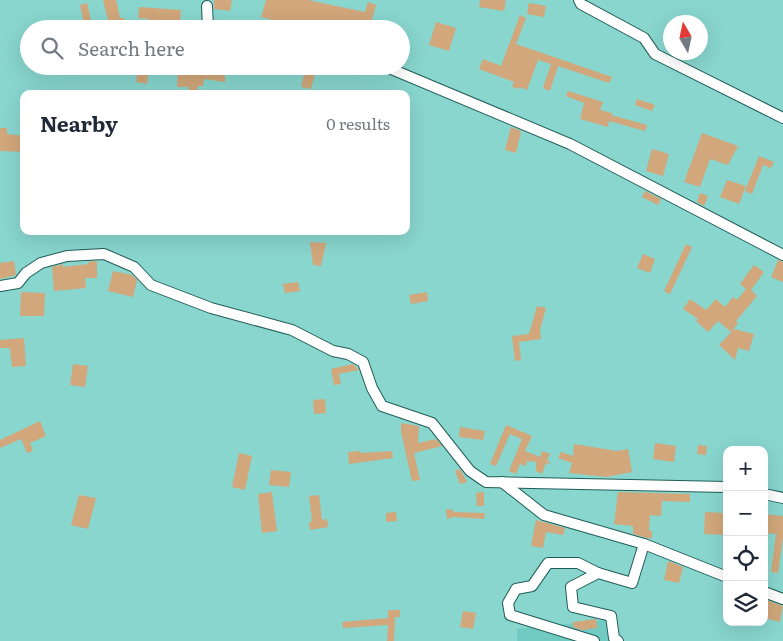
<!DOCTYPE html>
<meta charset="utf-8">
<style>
:root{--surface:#fff;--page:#f6f6f7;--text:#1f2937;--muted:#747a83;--line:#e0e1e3}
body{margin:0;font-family:Literata,serif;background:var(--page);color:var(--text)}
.controls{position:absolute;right:15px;bottom:15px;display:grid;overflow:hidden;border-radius:10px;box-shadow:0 5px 20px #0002}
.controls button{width:45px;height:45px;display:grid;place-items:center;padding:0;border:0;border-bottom:1px solid var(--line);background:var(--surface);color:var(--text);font:25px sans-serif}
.compass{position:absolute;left:663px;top:15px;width:45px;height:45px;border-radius:50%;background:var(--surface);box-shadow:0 5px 20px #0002;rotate:351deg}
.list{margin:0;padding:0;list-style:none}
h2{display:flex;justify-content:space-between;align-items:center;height:65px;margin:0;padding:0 20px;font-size:21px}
h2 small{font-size:16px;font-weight:400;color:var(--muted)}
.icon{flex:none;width:28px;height:28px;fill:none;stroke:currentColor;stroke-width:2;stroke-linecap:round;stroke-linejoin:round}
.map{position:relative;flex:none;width:783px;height:641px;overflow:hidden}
.search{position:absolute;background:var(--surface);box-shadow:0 5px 20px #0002;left:20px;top:20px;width:390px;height:55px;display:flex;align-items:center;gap:12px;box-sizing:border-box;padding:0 18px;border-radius:28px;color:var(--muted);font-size:19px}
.panel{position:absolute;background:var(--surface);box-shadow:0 5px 20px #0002;left:20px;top:90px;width:390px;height:145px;border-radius:10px}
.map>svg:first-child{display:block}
.built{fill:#71cbc2}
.building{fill:#d1a77b}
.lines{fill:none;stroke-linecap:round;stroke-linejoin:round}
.minor-casing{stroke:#215d58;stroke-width:12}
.minor{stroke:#fff;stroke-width:10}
</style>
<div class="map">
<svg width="783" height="641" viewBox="0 0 783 641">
<rect width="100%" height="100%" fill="#88d6ce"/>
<!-- built -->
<path class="built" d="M607,620L611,641H517V629Z"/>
<!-- building -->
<g class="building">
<path d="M103,0H116L120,18H124L125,25L77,29V25L108,20Z"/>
<path d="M214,0H232L230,11L214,9Z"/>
<path d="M266,0H308L365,12L368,2L376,5L370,27L360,24V29H282L284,23L261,17Z"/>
<path d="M480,0H506L504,11L479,7Z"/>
<path d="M87,3L91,21L84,23L80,5Z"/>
<path d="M529,3L546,6L544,17L527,14Z"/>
<path d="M139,7L181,10L180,21L159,20L158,29H148V19L138,18Z"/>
<path d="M520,15L526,18L516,44L612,77L609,83L558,66L550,91L543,88L551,64L538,60L527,90L520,87L519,89L512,87L514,82L479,69L483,59L501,66Z"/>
<path d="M436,22L456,28L449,51L429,45Z"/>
<path d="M138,66H149L147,84L136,82Z"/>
<path d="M178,66H206V73L225,72V82L204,79L203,86H198L197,94H189V87H177Z"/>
<path d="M306,66H317L311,89L301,87Z"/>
<path d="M322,66H350L347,75L322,69Z"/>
<path d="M568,91L603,102L600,110L612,113L611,115L647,125L645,131L609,121L608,127L580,119L584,103L566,96Z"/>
<path d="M637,99L655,105L652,111L635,105Z"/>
<path d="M511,127L521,131L516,153L505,150Z"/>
<path d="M0,128H7V134L24,136V152L0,151Z"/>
<path d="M702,133L738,146L728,165L710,159L700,187L684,182Z"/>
<path d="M652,149L669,154L663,176L646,171Z"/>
<path d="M759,156L774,162L771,168L763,165L752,194L745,191Z"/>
<path d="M727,180L746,186L739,204L720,197Z"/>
<path d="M645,191L661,199L658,205L642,197Z"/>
<path d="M700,193L708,196L704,206L697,202Z"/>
<path d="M310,242L326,243L321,266L313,265Z"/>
<path d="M686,244L692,247L670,294L664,291Z"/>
<path d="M643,254L655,259L650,273L637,268Z"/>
<path d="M778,260L783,262V282L771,277Z"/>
<path d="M14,261L16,275L0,279V263Z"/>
<path d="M97,261V278H85L86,288L54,291L52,267L63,264V267L88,264V262Z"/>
<path d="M754,265L764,272L751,290L757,296L736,321L738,323L731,332L718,321L708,332L696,321L698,319L683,309L690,299L706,310L716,299L725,307L733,297L737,300L746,289L740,284Z"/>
<path d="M113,271L132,275L137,280L133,297L108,291Z"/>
<path d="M298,282L300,291L285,293L283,284Z"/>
<path d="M21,292L45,293L44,316H20Z"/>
<path d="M427,292L428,301L411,304L409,295Z"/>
<path d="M537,306L546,308L540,330L541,339L519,342L521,360L515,361L512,336L529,334Z"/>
<path d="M734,329L754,334L749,351L738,348L735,360L719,345Z"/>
<path d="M24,338L26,366L12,367L10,348H0V340Z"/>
<path d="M73,364L88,366L85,387L70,385Z"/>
<path d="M353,364L359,370L339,374L341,384L334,385L331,369Z"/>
<path d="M325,399L326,413L314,414L313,400Z"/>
<path d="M40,421L46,436L30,443L33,451L27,453L21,439L0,448V440Z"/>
<path d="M401,423L419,426L418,443L436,439L442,446L414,453L420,480L412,481L401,432Z"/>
<path d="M506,425L532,436L525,451L540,457L542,451L550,454L547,460L551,464L546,463L542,474L536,471V462L527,461L526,466L520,464L516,474L509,471L522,439L510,434L496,466L490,464Z"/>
<path d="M460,427L485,431L483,440L459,437Z"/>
<path d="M655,443L676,446L674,462L653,459Z"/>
<path d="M574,444L617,451L628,449L632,472L606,477L569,473L572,463L558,458L561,452L573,456Z"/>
<path d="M698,445L707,446L706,455L697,454Z"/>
<path d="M360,451V453L392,451L393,458L349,464L348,452Z"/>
<path d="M239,453L252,456L245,490L232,487Z"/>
<path d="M460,469L467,482L460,484L455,471Z"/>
<path d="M271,470L291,472L289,487L269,485Z"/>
<path d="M272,492L277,531L262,533L258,494Z"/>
<path d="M484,492V506H477L476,493Z"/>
<path d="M618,492L690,494V502L662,501L661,516L650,515L649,531H652V538H647L633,534V526L614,524Z"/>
<path d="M79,495L96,498L88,529L71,525Z"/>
<path d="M319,495L322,520L327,519L328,527L310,530L309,522L312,521L309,496Z"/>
<path d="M446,509L453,510L454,512L485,513L484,519L454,517L447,519Z"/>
<path d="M396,512L397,521L386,522V513Z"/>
<path d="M705,512L724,513L723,535L704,534Z"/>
<path d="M764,514L783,516V538L778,573L771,572L776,534L764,533Z"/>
<path d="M536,520L565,528L563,535L546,532L543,548L531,546Z"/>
<path d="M668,561L683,567L679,583L664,580Z"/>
<path d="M764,599L783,606L780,622L764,618Z"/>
<path d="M388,610H400V617H395L394,641H387L388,625L343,628L342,622L388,618Z"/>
<path d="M463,611L476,613L473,629L460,627Z"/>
<path d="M596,619L597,628L581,630L573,627V622Z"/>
</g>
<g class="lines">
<defs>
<g id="minor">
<path d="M579,0L581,4L644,38L655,54L783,118"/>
<path d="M207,6L208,27L220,29"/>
<path d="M384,66L570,144L783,255"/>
<path d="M0,286L18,283L26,273L41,263L67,256L104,254L134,267L151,285L211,308L292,330L333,351L348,354L363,362L372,388L382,406L432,423L470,471L486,482L727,487"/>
<path d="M502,482L544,515L644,544L727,577"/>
<path d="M764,494L783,498"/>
<path d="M764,592L783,599"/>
<path d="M594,641L510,615L508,603L516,589L532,586L548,563H578L598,573"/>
<path d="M618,641L614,638L611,616L573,607L571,587L598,573L632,583L644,544"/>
</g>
</defs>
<!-- minor casing -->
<use href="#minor" class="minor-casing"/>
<!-- minor -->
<use href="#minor" class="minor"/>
</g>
</svg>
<div class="controls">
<button>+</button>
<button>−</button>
<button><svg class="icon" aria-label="locate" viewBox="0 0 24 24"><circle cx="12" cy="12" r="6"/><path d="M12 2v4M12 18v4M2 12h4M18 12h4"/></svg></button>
<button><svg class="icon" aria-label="layers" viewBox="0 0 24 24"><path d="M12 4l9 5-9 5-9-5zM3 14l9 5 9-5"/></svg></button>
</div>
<svg class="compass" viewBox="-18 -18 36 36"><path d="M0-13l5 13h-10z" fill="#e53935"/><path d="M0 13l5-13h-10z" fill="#747a83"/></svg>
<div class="search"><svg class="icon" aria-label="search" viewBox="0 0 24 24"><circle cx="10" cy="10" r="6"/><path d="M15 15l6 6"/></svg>Search here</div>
<section class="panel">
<h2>Nearby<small>0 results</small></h2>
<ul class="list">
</ul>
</section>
</div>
